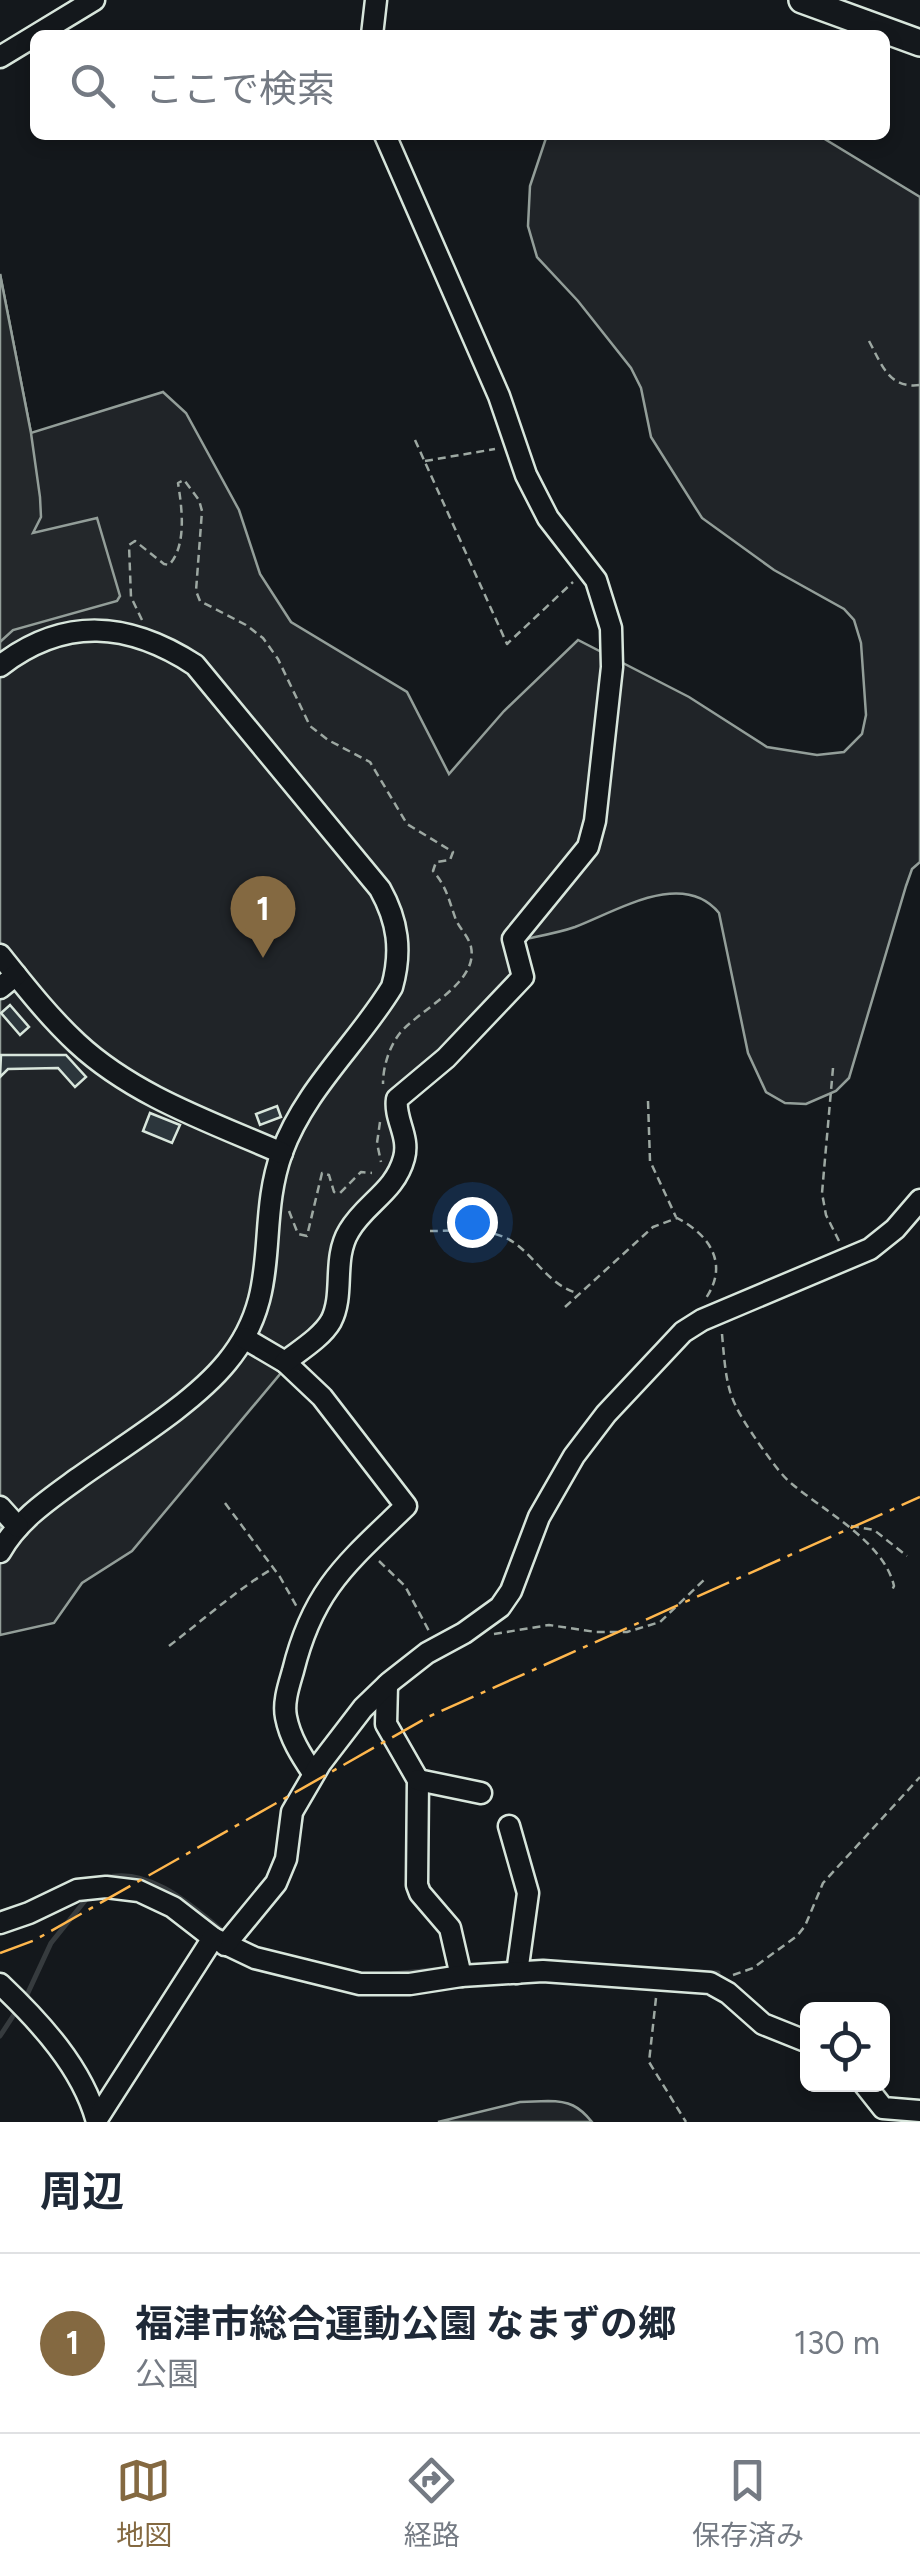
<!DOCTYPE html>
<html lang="ja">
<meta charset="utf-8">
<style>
:root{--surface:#fff;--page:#f6f6f7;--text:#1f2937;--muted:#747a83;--line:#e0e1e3;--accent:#846941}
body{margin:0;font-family:Figtree,"Noto Sans JP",sans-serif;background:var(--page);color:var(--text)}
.controls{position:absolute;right:30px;bottom:30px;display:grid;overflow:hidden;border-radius:15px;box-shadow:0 5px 15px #0003}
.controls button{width:90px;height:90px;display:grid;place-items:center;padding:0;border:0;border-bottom:2px solid var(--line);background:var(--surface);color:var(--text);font:50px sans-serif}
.you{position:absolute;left:472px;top:1222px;width:35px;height:35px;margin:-25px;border:8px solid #fff;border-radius:50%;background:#1a73e8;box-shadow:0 0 0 15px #1a73e833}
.badge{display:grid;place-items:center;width:65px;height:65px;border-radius:50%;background:var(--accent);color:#fff;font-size:32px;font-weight:700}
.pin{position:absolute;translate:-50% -82px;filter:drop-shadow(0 2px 5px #0008)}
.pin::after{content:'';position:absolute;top:52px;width:35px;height:30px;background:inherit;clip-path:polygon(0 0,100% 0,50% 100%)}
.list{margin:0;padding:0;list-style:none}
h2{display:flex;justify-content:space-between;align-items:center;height:130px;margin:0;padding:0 40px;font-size:42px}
h2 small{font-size:32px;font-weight:400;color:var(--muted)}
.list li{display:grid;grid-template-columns:65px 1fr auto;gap:30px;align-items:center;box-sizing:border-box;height:180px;padding:0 40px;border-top:2px solid var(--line)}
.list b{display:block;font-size:38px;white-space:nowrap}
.list p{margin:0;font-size:32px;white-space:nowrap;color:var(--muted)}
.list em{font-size:32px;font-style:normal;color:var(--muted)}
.icon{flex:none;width:55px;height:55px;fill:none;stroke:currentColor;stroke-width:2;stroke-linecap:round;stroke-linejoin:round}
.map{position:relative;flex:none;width:920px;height:2122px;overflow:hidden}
.search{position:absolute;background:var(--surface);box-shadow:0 5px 15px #0003;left:30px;right:30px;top:30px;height:110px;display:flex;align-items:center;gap:25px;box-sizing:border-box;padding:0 35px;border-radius:15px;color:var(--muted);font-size:38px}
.sheet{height:310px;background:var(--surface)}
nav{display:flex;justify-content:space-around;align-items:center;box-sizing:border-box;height:140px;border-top:2px solid var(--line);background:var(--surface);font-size:28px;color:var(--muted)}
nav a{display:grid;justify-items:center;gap:5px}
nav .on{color:var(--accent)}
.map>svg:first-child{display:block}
.green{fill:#202428;stroke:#939e99;stroke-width:2.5}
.parking{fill:#24282b;stroke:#939e99;stroke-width:2.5}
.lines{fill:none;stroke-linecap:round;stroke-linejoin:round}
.stream{stroke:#363b3e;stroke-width:5}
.building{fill:#2c363c;stroke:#d8e6dc;stroke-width:2.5}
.minor-casing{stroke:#d8e6dc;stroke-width:25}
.major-casing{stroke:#d8e6dc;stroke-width:30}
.path{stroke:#9da8a2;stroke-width:2.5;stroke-dasharray:8 5;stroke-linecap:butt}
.minor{stroke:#14181c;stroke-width:20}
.major{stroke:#14181c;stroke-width:25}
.power{stroke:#ffb74d;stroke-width:2.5;stroke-dasharray:35 8 5 8;stroke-linecap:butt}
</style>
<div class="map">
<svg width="920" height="2122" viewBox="0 0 920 2122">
<rect width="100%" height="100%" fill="#14181c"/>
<!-- green -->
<g class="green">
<path d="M547,135H818L920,197V862L912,869L906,886L849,1078L836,1091L806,1104L785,1103L766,1092L748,1053L719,913C683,869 617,911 575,927C558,933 539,936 521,940L532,975L402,1101L412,1137L349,1240L342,1300L132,1551L82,1583L54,1623L0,1635V274L31,433L163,392L186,413L239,510L260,574L291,622L407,692L449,774L504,711L578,640L689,697L767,747L817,755L844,752L862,734L866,715L861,643L854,620L844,609L774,570L702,518L651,437L641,388L631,368L578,301L537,257L528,226L530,186Z"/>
<path d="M548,2101C569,2101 579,2106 592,2122H438L520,2102Z"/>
</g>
<!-- parking -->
<path class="parking" d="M0,274L31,433L40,497L41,517L33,533L97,518L120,596L117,601L13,630L0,642Z"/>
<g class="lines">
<!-- stream -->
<g class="stream">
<path d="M299,1832L303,1810"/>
<path d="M105,1878C147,1866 190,1904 220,1929"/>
<path d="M537,1962L630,1967"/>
<path d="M646,1969L718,1973"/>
<path d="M393,1974L442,1969"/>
<path d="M26,1997L51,1943L88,1897"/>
<path d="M0,2036L17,2010"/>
<path d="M878,2084L887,2097"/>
</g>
</g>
<!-- building -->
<g class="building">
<path d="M10,1005L29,1027L20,1035L1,1013Z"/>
<path d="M1,1055H66L86,1077L75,1087L58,1068L8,1069L0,1077Z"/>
<path d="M277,1106L281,1117L260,1125L256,1114Z"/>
<path d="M150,1113L180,1125L172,1143L143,1131Z"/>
</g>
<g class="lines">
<defs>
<g id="minor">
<path d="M372,35L376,0"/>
<path d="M0,57L94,0"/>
<path d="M0,666C65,616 129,622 195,665L380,889C398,921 402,951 392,987C358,1043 305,1089 282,1152C255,1227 284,1293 227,1362C192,1405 123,1446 77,1479C48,1500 18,1520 0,1552"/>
<path d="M0,955C24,985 48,1016 77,1043C134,1096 211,1122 282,1153"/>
<path d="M0,988L16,975"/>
<path d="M244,1338L285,1362L322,1397L406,1506C347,1563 313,1589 293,1671C289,1685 283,1702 286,1717C290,1738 301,1755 313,1773"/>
<path d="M285,1362C299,1351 322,1337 331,1321C345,1294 332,1259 349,1231C365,1203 395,1192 404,1158C410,1136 394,1119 397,1099L446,1058L523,977L513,939L588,847L595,821L612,667L611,628L596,580L548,518L526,475L499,396L385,135"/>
<path d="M0,1507L18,1527"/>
<path d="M387,1685L386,1724L418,1780L417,1885L420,1893L450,1928L461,1976"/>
<path d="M418,1780L481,1793"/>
<path d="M509,1826L528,1893L517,1973"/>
<path d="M0,1923L29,1913L77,1890L106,1887L139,1891L173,1907L213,1938L255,1958L360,1984H410L461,1976L543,1971L710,1983L728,1993L763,2024L808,2042"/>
<path d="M225,1945L276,1883L286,1859L292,1812L320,1764L363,1708L390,1682L427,1653L464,1633L500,1607L511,1591L539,1517L574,1456L606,1414L683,1332L702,1320L870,1249L895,1229L920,1200"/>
<path d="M0,1984C39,2021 83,2068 97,2122"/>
<path d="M864,2084L883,2108L920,2111"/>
<path d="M97,2119L213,1938"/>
</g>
<path id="major" d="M802,0L920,43"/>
</defs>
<!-- minor casing -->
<use href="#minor" class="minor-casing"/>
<!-- major casing -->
<use href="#major" class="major-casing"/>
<!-- path -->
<g class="path">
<path d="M869,341C882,365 889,389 920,385"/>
<path d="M415,440L507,644L573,582"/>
<path d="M425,461L495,449"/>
<path d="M142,620L131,597L129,545L135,541L164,564L169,565C187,546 182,508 178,483L184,480L199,500L202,511L196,591L200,601L246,625L263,638L278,659L310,726L328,740L370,762L407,824L453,852L450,860L436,862L433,871C447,887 449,901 456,920C460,929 469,937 471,947C479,983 420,1009 400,1033C389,1047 383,1067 383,1084"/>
<path d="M833,1068L822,1193L826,1215L839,1241"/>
<path d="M648,1101L650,1161L676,1217"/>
<path d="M380,1122L377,1143L381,1162"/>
<path d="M289,1211L298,1234L307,1236L322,1173L329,1175L334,1192L340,1193L361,1172L372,1173"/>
<path d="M430,1231C458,1231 492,1226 516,1244C538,1261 550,1285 577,1293"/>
<path d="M565,1307L653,1227L677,1218C710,1235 729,1264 706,1298"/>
<path d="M722,1334C727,1393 728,1399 762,1448C771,1460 780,1474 792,1484C824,1511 884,1542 894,1586L891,1592"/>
<path d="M225,1503L280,1577L297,1607"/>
<path d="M851,1526L874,1530L907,1556"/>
<path d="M379,1561L405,1586L429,1631"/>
<path d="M494,1634L549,1625L596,1632H627L660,1622L707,1577"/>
<path d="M169,1646C203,1620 235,1591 272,1569"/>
<path d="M733,1975L753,1968L797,1936L805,1926L823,1883L920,1777"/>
<path d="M656,1998L649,2062L686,2122"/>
</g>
<!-- minor -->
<use href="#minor" class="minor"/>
<!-- major -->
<use href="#major" class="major"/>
<!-- power -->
<path class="power" d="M0,1953L35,1940L428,1717L920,1497"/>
</g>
</svg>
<div class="controls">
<button><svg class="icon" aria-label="locate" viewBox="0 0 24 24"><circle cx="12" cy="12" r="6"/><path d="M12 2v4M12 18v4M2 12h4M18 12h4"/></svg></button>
</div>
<div class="you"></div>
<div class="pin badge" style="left:263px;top:958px">1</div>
<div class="search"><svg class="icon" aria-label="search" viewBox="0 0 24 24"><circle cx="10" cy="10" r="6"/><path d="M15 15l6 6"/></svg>ここで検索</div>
</div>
<section class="sheet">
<h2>周辺<small></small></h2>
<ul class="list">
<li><span class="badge">1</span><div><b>福津市総合運動公園 なまずの郷</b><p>公園</p></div><em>130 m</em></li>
</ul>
</section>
<nav>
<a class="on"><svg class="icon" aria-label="map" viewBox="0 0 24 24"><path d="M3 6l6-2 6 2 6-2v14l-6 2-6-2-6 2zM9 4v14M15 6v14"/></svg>地図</a>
<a><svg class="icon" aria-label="directions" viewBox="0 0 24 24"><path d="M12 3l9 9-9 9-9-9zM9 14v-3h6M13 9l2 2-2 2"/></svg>経路</a>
<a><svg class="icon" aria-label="saved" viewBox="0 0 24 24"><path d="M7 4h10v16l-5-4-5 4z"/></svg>保存済み</a>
</nav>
